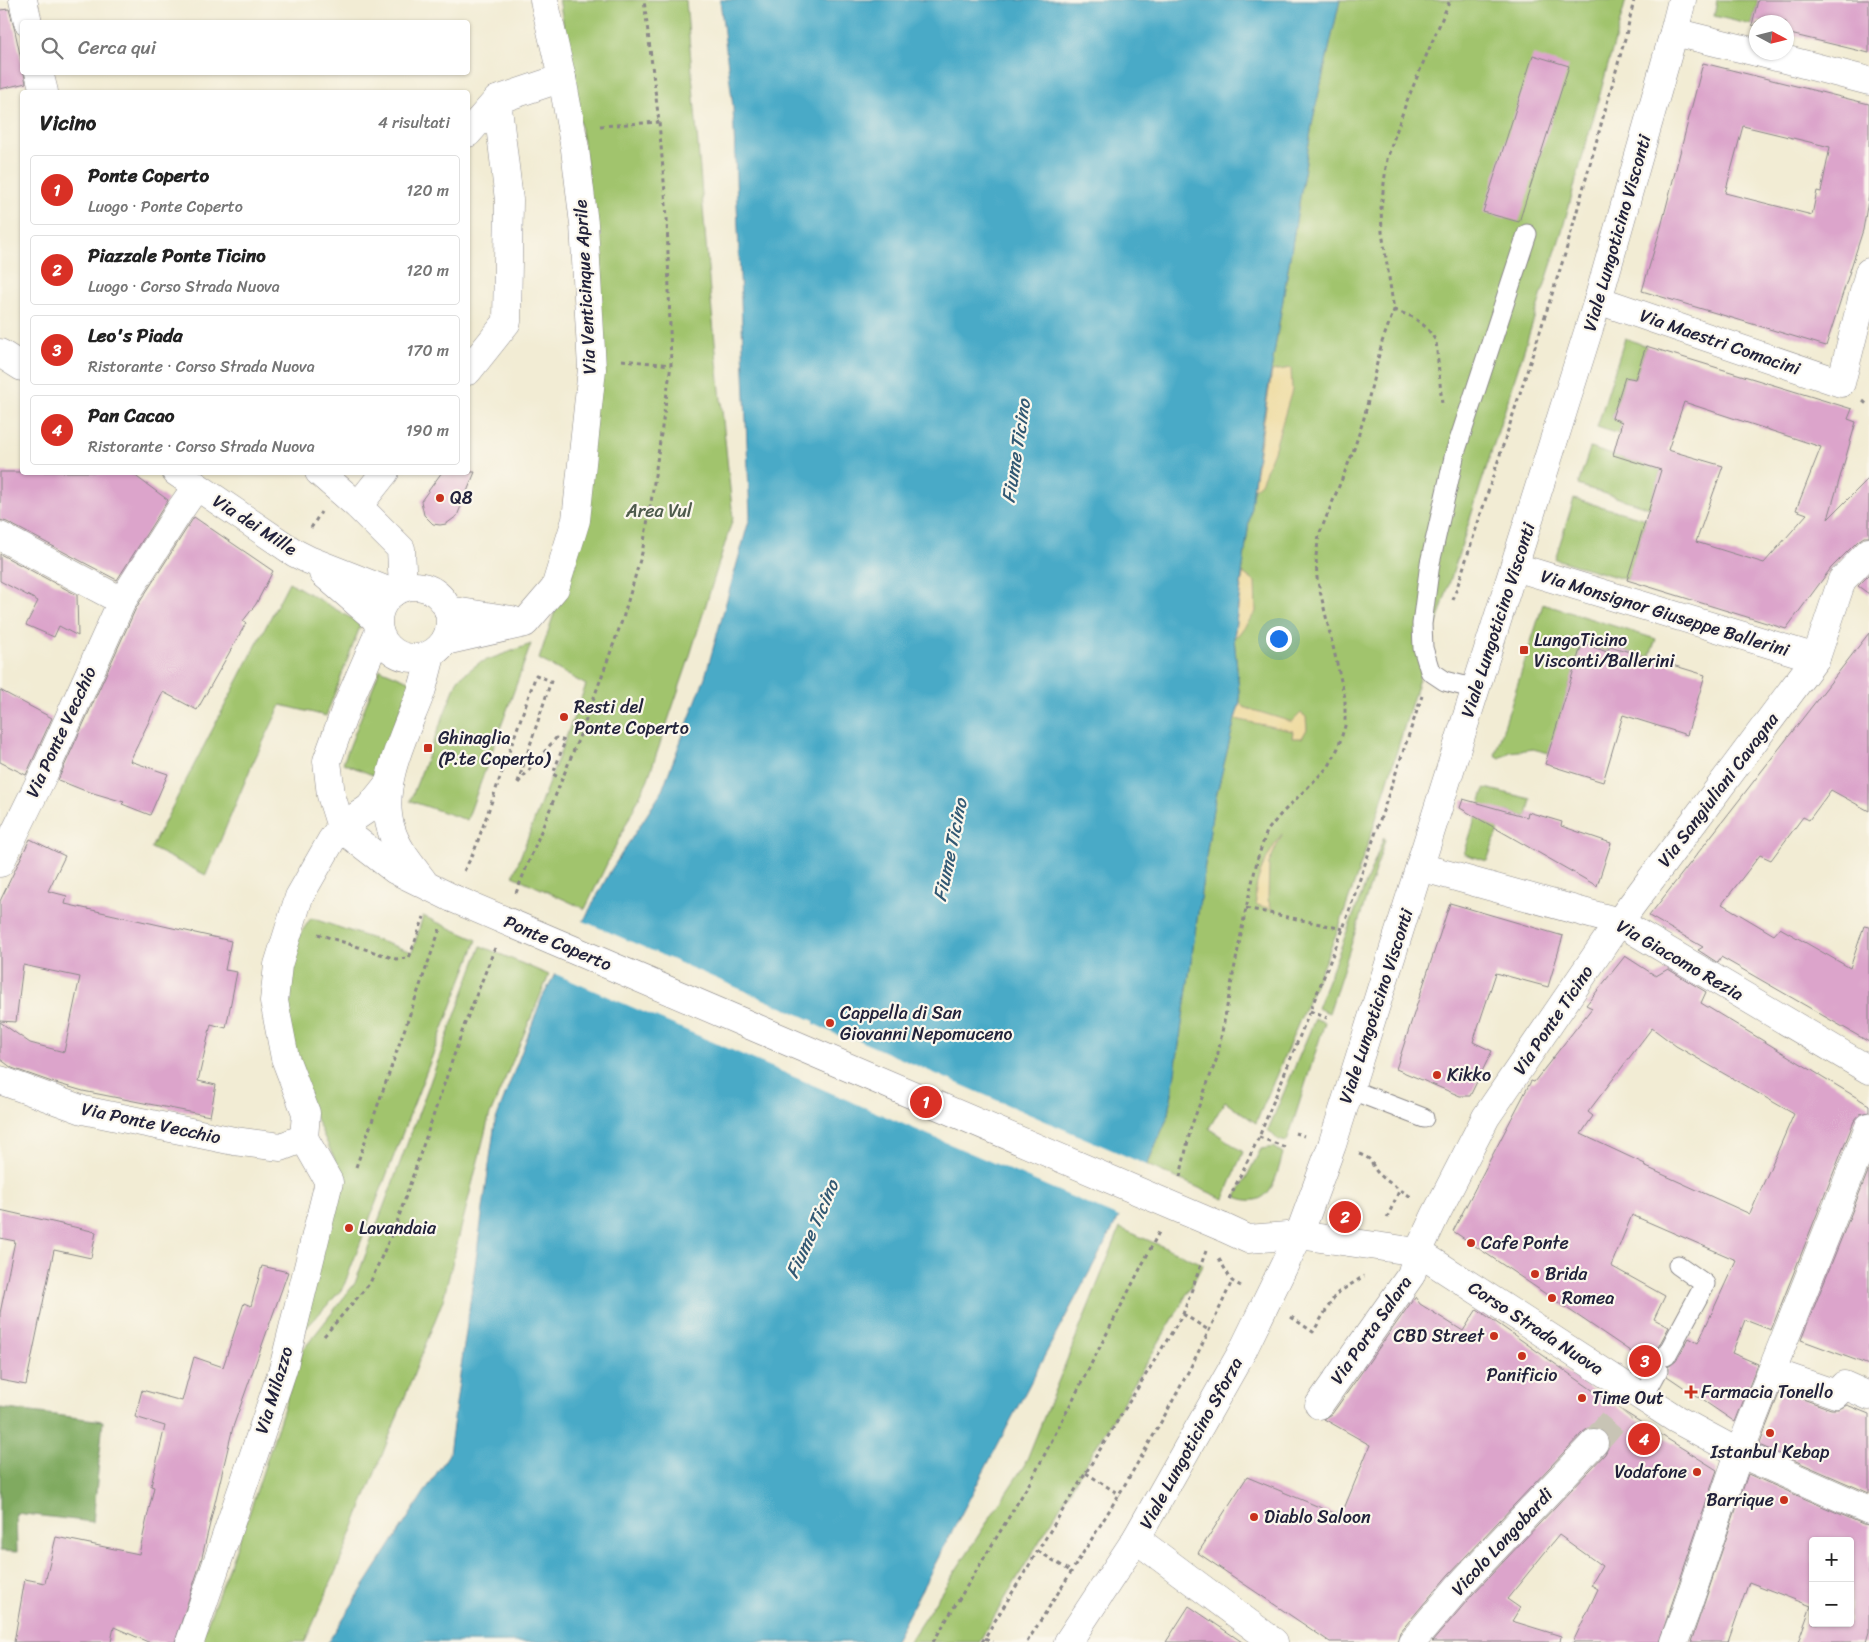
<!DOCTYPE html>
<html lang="it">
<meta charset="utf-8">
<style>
:root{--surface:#fff;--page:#f2f2f2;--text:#222;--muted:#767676;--line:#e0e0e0;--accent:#d93025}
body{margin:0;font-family:Sriracha,sans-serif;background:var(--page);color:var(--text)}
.controls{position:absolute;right:15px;bottom:15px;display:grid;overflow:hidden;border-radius:5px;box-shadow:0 1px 4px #0004}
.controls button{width:45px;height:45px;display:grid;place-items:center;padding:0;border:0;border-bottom:1px solid var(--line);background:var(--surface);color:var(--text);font:25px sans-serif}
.compass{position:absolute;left:1749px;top:15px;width:45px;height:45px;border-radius:50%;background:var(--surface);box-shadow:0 1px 4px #0004;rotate:97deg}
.you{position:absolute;left:1278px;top:638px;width:18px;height:18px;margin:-12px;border:4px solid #fff;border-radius:50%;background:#1a73e8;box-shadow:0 0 0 8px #1a73e833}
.badge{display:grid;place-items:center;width:32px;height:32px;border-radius:50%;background:var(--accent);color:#fff;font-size:16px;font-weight:700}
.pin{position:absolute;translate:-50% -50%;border:2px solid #fff;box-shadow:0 1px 5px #0006}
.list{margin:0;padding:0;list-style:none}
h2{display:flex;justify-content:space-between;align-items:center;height:65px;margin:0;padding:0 20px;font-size:21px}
h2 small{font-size:16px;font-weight:400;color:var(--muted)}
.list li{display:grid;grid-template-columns:32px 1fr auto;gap:15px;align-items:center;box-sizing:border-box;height:70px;margin:0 10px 10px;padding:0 10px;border:1px solid var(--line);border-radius:5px}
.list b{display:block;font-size:19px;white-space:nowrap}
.list p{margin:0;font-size:16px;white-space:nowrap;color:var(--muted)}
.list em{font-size:16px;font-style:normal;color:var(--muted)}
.icon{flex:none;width:28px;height:28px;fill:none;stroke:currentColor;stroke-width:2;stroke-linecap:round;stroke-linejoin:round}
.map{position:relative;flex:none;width:1869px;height:1642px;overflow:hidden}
.search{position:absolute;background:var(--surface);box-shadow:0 1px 4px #0004;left:20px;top:20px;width:450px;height:55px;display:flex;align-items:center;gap:12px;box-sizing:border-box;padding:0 18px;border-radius:5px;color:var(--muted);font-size:19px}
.panel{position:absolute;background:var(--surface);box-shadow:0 1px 4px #0004;left:20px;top:90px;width:450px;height:385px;border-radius:5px}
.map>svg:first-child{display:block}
.green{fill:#a1c46d;stroke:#627354}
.forest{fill:#80aa60;stroke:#51664e}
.sand{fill:#eeda9e;stroke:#887e6c}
.water{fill:#48aac7;stroke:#356681}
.pier{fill:#f2ecd4}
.building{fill:#dca4cb;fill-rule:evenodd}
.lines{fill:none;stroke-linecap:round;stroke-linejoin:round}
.street-tunnel{stroke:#c8c4b5;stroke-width:28;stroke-dasharray:28 14;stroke-linecap:butt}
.lane-casing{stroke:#8a8788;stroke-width:21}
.street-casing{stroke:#8a8788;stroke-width:29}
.secondary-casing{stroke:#8a8788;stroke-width:29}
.path{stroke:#8a8788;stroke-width:3;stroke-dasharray:4 4;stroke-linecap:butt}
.lane{stroke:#fff;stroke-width:19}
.street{stroke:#fff;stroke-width:28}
.secondary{stroke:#fff;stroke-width:28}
.street-bridge-casing{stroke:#8a8788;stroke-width:29;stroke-linecap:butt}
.street-bridge{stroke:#fff;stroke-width:28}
.poi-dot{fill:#c8321e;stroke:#fbf7ec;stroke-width:2}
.labels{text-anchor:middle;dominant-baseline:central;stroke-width:4.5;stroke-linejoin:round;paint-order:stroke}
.street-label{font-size:18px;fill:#22223b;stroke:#fbf7ec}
.poi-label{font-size:18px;fill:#22223b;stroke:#fbf7ec;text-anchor:start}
.park-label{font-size:18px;fill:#4e5b4c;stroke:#fbf7ec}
.water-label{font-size:19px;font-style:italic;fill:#315873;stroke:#fbf7ec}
</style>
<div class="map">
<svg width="1869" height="1642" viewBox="0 0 1869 1642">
<rect width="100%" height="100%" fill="#fbf7ec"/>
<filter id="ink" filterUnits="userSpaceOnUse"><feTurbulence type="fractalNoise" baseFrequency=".02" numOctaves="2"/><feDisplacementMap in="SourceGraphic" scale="10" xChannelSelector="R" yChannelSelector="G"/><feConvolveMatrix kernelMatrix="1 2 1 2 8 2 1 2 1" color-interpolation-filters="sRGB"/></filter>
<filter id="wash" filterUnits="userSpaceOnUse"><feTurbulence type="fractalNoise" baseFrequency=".0096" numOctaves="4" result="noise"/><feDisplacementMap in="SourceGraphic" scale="20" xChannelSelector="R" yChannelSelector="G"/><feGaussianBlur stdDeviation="1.12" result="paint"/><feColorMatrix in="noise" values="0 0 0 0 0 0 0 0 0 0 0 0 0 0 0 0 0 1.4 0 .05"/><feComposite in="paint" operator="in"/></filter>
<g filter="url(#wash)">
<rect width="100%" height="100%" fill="#f2ecd4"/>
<!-- green -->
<g class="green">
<path d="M558,0H686L710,292L733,518L687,665L648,779L585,909L513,876L586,685L539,659L586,517L588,173L560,4Z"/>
<path d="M1340,0H1626L1562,231L1422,669L1372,832L1337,933L1256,1123L1225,1101L1209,1128L1243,1152L1224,1199L1147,1165L1169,1114L1213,809L1235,719L1240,702L1234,637L1259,444L1313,119Z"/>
<path d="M1717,0H1758L1752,25L1714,16Z"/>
<path d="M1625,338L1646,346L1635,379L1625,377L1612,418L1622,422L1619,434L1597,427Z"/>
<path d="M1590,448L1661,470L1650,508L1578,485Z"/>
<path d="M1574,499L1646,519L1627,580L1555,559Z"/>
<path d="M289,582L361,624L326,716L281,705L251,767L206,875L151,848Z"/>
<path d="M1543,604L1656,639L1649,658L1610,646L1607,652L1582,644L1549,753L1533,749L1510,752L1500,758L1495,755Z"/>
<path d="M531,644L467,820L410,801L458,679L479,663Z"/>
<path d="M380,669L411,682L375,776L343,763Z"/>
<path d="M1485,788L1531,799L1527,817L1505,811L1487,861L1464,854Z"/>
<path d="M1384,837L1385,840L1329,1013L1317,1008Z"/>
<path d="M423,916L477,940L343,1288L296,1339L338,1173L335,1160L310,1106L281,1000L290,949L311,918L412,952Z"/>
<path d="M481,946L549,975L489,1117L443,1300L342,1557L305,1642H200L248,1517L303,1350L355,1283Z"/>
<path d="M1315,1019L1325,1022L1287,1142L1278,1140L1268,1130Z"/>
<path d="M1274,1147L1283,1153C1276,1178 1271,1211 1236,1197L1261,1149Z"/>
<path d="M1120,1228L1203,1264L1177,1312L979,1642H909L1025,1464Z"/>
</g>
<!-- forest -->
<path class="forest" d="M0,1408L103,1421L93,1522L16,1513L17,1552L0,1551Z"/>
<!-- sand -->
<g class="sand">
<path d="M1291,368L1292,390L1274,451L1261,483L1253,490L1272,371Z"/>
<path d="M1243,573L1255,582L1256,612L1238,635L1234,637Z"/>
<path d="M1240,702L1243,707L1292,722L1301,713L1306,717L1307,729L1302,738H1292L1293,731L1235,719Z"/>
<path d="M1282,834L1269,863L1268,900L1272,909L1257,905C1250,884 1270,851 1282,834Z"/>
</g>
<!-- water -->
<path class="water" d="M720,0H1340L1313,119L1259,444L1234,637L1240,702L1235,719L1213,809L1169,1114L1147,1165L1046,1353L894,1642H328L449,1454L495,1122L542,998L611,870L661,793L705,677L750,517L733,107Z"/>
<!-- pier -->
<path class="pier" d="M581,920L814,1021V1024L844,1038L846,1035L1149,1166L1121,1218L553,973Z"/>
<g id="blocks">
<!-- building -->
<g class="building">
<path d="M1758,0H1869V53L1786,33V22H1756V26L1752,25Z"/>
<path d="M9,9L15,31L26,83L0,89V10Z"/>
<path d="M1533,55L1569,66L1519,222L1483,212Z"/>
<path d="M1703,63L1869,104V195L1863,230L1826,346L1642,291L1661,227ZM1743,126L1830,147L1821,192L1817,191L1812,215L1725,193Z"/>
<path d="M1646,346L1852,409L1848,419L1856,422L1828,519L1869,478V537H1864L1858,541L1831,568L1786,629L1627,580L1661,470L1613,455L1622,422L1612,418L1625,377L1635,379ZM1684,402L1821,447L1796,510L1807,514L1764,563L1696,542L1723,466L1668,450Z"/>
<path d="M0,472H130L168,500L117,580L7,522L0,520Z"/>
<path d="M442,472H475L457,516L446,524L440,525L433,524L424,515L421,501Z"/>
<path d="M194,517L273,571L256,604L243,621L246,623L197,710L163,692L130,761L168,774L150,815L122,804L124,802L83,790L58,780L136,608Z"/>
<path d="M0,554L77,595L78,636L59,626L54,637L26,625L38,601L0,581Z"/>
<path d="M1869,575V594L1858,586Z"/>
<path d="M1869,633V811L1831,790L1809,820L1803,817L1771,860L1760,855L1722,904L1774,935L1780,928L1850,968L1864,926L1869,927V1042L1721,957L1718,963L1698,950L1703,947L1649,916Z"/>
<path d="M1582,643L1607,652L1610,646L1705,675L1687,735L1623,715L1603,782L1545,764Z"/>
<path d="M0,690L52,718L26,775L0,762Z"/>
<path d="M1463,799L1527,817L1528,812L1562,822L1561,826L1611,843L1597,886L1460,808Z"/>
<path d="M30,839L65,856L48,891L67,896L65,904L231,941L225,970L237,972L226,1028L211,1024L198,1081L216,1085L210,1116L83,1091L52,1082L12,1068L0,1059V1022L30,1043L64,1052L80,977L23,965L16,1022L0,1021V901Z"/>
<path d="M1450,903L1563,936L1548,987L1496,973L1473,1042L1492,1051L1470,1096H1460L1396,1069Z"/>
<path d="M1625,956L1656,976L1668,969L1706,992L1701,1003L1869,1105V1112L1860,1114L1854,1121L1771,1330L1745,1320L1732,1353L1758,1364L1735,1422L1667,1376L1668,1367L1676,1361L1689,1338L1698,1343L1736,1260L1632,1215L1611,1266L1665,1296L1654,1319L1669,1327L1656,1351V1359L1649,1364L1453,1231L1531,1081L1534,1082L1592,1008L1586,1005ZM1652,1028L1676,1046L1794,1114L1750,1214L1644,1166L1645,1164L1581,1134L1593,1116L1588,1112Z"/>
<path d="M1869,1169V1365L1801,1340Z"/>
<path d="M0,1210L96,1232L91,1258L54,1250L26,1385L0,1380V1313L15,1241L0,1238Z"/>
<path d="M262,1266L288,1272L233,1427L201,1561L175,1642H148L114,1627L111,1642H14L25,1579L45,1583L56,1537L139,1554L154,1487L151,1486L165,1426L135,1417L142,1390L182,1401L194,1357L223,1367L244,1303L251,1306Z"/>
<path d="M1415,1297L1420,1304L1463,1331L1477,1309L1618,1408L1717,1470L1659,1642H1573L1598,1589L1591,1585L1602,1566L1559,1535L1507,1599L1520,1608L1512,1621L1561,1636L1560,1642H1432L1472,1595L1605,1454L1609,1446V1438L1604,1431L1597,1428H1589L1583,1432L1449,1574L1400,1632L1397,1642H1330L1198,1553L1247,1477L1341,1516L1370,1445L1324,1419L1332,1414Z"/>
<path d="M1780,1391L1831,1409H1839L1847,1405L1869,1414V1493L1759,1445Z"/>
<path d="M1748,1474L1863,1524L1869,1525V1632L1866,1642H1798L1811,1606L1749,1582L1728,1642H1691ZM1813,1541H1850V1623H1813Z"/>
<path d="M1189,1606L1242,1642H1166Z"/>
</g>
</g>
</g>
<g filter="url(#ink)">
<use href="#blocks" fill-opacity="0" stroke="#8a8788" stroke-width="1"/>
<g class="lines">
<!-- street-tunnel -->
<path class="street-tunnel" d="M1594,1443L1622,1410"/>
<defs>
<g id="lane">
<path d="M1476,689L1445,681L1430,671L1423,648L1422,624L1430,563L1455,453L1527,234"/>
<path d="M1349,1089L1424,1118"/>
<path d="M1666,1356L1705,1284L1678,1265"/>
<path d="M1643,1398L1658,1370"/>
</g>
<g id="street">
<path d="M23,0L28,22"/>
<path d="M1674,32L1756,52"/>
<path d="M1757,52L1869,81"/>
<path d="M39,72L44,92"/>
<path d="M468,133L497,100L562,78"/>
<path d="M1598,300L1841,383L1869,272"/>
<path d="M468,371L507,322L509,200L497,100"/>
<path d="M319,472L358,506L401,549L403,588"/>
<path d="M358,506L385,472"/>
<path d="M0,536L122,601"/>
<path d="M1515,567L1816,658"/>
<path d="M379,632L346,708L327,761L331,795L341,827L347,833L395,870L452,898"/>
<path d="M0,863L46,769L122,601L180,510L196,487"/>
<path d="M1420,867L1619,922L1869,1070"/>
<path d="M423,881C411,865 397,849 391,829C377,785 406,732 421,692C425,680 428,667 431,655"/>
<path d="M0,1080L83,1110L234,1141L281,1147L304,1138"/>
<path d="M304,1138L306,1113L285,1058L274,1001L278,965L299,897L331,841L341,827L369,808L389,783"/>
<path d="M1222,1227L1248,1239L1299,1235L1418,1252L1676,1419L1739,1453L1869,1510"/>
<path d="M1772,1372L1836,1394L1844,1385L1869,1396"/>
<path d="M1319,1405L1411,1275L1418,1252L1435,1216L1486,1117L1619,922L1816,658L1842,580L1869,552"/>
<path d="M1136,1539L1274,1642"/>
<path d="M190,1642L283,1369L329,1182L304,1138"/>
<path d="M1412,1642L1460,1585L1594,1443"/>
<path d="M1674,1642L1685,1613L1739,1453L1869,1127"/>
</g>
<g id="secondary">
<path d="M0,353L22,367"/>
<path d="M176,472L295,553L309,560L393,593"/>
<path d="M323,573L377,620"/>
<circle cx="414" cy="622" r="36"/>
<path d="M448,610L512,620"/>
<path d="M445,641L525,623L555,588L576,520L592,369L584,224L575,149L562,78L544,0"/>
<path d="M1068,1642L1136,1539L1243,1350L1299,1235L1332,1145L1598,300L1674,32L1682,0"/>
</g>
</defs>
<!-- lane casing -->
<use href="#lane" class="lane-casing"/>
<!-- street casing -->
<use href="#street" class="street-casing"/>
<!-- secondary casing -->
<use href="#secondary" class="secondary-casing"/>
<!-- path -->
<g class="path">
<path d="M600,126L659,122"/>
<path d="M1394,310L1413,317L1427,328L1436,341L1442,404"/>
<path d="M622,360L671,365"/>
<path d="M1863,401L1869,406"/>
<path d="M311,528L321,512"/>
<path d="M1453,600L1565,254L1626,35L1634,0"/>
<path d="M518,783L556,738L565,741L553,774L561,779"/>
<path d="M464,871L474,852L536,675L551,681L517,785"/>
<path d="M516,893L584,725L623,618L642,553L652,496L671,365L667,217L659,122L644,0"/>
<path d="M1246,908L1343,929"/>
<path d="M318,934L396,959L409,958L424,917"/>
<path d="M1310,1011L1327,1018"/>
<path d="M1295,1133L1304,1136"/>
<path d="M1259,1137L1285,1147"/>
<path d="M1359,1154C1376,1160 1369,1163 1378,1173C1387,1182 1401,1190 1411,1197"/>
<path d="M356,1167L441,926"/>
<path d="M1180,1177L1191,1127L1217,1058L1246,908L1258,857L1267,831L1281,814L1329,766L1338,748L1345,726V698L1317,578L1316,556L1319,535L1353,452L1364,418L1382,342L1394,310L1382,232L1381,208L1387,159L1406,103L1450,0"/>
<path d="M1229,1199L1259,1137L1343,929L1422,696"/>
<path d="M1387,1218L1400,1189"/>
<path d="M1219,1259L1232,1281L1241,1286"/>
<path d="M1183,1314L1210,1331"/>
<path d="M1291,1317L1313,1332L1336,1294L1364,1276"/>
<path d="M324,1336L370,1283L397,1222L464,1026L495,948"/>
<path d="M1086,1473L1120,1495"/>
<path d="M1038,1551L1072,1572"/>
<path d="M985,1638L993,1642"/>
<path d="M933,1642L1032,1479L1159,1232"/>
<path d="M982,1642L1183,1314L1206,1251"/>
<path d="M1027,1642C1101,1525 1176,1408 1232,1281"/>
</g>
<!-- lane -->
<use href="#lane" class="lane"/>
<!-- street -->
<use href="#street" class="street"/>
<!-- secondary -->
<use href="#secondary" class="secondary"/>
<defs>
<path id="street-bridge" d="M452,898L1222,1227"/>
</defs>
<!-- street-bridge casing -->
<use href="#street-bridge" class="street-bridge-casing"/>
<!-- street-bridge -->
<use href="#street-bridge" class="street-bridge"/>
</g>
</g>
<!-- markers -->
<g class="poi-dot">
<circle cx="440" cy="498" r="5"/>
<rect x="1519" y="645" width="10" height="10" rx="2.5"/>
<circle cx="564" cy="717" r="5"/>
<rect x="423" y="743" width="10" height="10" rx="2.5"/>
<circle cx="830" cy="1023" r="5"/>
<circle cx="1437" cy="1075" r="5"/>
<circle cx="349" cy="1228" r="5"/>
<circle cx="1471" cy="1243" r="5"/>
<circle cx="1535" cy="1274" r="5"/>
<circle cx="1552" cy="1298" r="5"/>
<circle cx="1494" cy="1336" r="5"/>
<circle cx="1522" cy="1356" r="5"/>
<path d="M1688.5 1384.5h5v5h5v5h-5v5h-5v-5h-5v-5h5z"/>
<circle cx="1582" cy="1398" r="5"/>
<circle cx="1770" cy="1433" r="5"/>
<circle cx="1697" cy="1472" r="5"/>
<circle cx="1784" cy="1500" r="5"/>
<circle cx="1254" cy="1517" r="5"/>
</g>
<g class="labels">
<!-- street labels -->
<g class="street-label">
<text transform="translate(1617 233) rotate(-74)">Viale Lungoticino Visconti</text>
<text transform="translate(585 287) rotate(-93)">Via Venticinque Aprile</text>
<text transform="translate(1720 342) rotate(19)">Via Maestri Comacini</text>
<text transform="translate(255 525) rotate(33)">Via dei Mille</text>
<text transform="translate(1665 613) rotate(17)">Via Monsignor Giuseppe Ballerini</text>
<text transform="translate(1498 620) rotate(-72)">Viale Lungoticino Visconti</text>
<text transform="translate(61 732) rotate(-65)">Via Ponte Vecchio</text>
<text transform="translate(1718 790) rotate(-53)">Via Sangiuliani Cavagna</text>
<text transform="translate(558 943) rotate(23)">Ponte Coperto</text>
<text transform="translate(1680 960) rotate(30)">Via Giacomo Rezia</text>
<text transform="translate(1376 1006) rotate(-72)">Viale Lungoticino Visconti</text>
<text transform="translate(1553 1020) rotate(-56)">Via Ponte Ticino</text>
<text transform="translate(151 1123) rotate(12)">Via Ponte Vecchio</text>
<text transform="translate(1536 1328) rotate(33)">Corso Strada Nuova</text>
<text transform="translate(1371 1330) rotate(-55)">Via Porta Salara</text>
<text transform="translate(274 1390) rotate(-73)">Via Milazzo</text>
<text transform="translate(1191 1443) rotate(-61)">Viale Lungoticino Sforza</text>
<text transform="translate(1502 1542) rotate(-47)">Vicolo Longobardi</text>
</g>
<!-- poi labels -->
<g class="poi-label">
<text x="450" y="498">Q8</text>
<text x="1534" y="640">LungoTicino<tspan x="1534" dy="21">Visconti/Ballerini</tspan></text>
<text x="574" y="707">Resti del<tspan x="574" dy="21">Ponte Coperto</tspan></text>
<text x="438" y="738">Ghinaglia<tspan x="438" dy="21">(P.te Coperto)</tspan></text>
<text x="840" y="1013">Cappella di San<tspan x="840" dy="21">Giovanni Nepomuceno</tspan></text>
<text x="1447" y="1075">Kikko</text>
<text x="359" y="1228">Lavandaia</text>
<text x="1481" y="1243">Cafe Ponte</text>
<text x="1545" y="1274">Brida</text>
<text x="1562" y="1298">Romea</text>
<text x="1484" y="1336" text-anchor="end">CBD Street</text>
<text x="1522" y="1375" text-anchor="middle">Panificio</text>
<text x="1701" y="1392">Farmacia Tonello</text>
<text x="1592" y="1398">Time Out</text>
<text x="1770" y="1452" text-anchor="middle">Istanbul Kebap</text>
<text x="1687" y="1472" text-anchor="end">Vodafone</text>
<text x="1774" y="1500" text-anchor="end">Barrique</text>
<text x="1264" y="1517">Diablo Saloon</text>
</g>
<!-- park labels -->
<g class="park-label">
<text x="659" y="511">Area Vul</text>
</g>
<!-- water labels -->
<g class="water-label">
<text transform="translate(1016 451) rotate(-81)">Fiume Ticino</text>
<text transform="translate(950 850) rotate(-78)">Fiume Ticino</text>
<text transform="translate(812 1229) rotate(-66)">Fiume Ticino</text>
</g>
</g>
</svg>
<div class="controls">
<button>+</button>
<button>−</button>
</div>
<svg class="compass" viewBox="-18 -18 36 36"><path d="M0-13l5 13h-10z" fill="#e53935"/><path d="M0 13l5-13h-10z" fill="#767676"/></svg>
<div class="you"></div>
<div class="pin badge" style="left:926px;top:1102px">1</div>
<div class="pin badge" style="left:1345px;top:1217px">2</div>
<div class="pin badge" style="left:1645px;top:1361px">3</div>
<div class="pin badge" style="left:1644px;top:1439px">4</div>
<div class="search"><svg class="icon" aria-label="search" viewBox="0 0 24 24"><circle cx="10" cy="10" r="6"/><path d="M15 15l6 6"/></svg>Cerca qui</div>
<section class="panel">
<h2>Vicino<small>4 risultati</small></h2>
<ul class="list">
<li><span class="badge">1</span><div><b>Ponte Coperto</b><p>Luogo · Ponte Coperto</p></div><em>120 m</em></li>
<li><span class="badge">2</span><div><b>Piazzale Ponte Ticino</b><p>Luogo · Corso Strada Nuova</p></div><em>120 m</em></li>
<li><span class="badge">3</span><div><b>Leo's Piada</b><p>Ristorante · Corso Strada Nuova</p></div><em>170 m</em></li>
<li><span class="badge">4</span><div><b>Pan Cacao</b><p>Ristorante · Corso Strada Nuova</p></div><em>190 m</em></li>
</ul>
</section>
</div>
